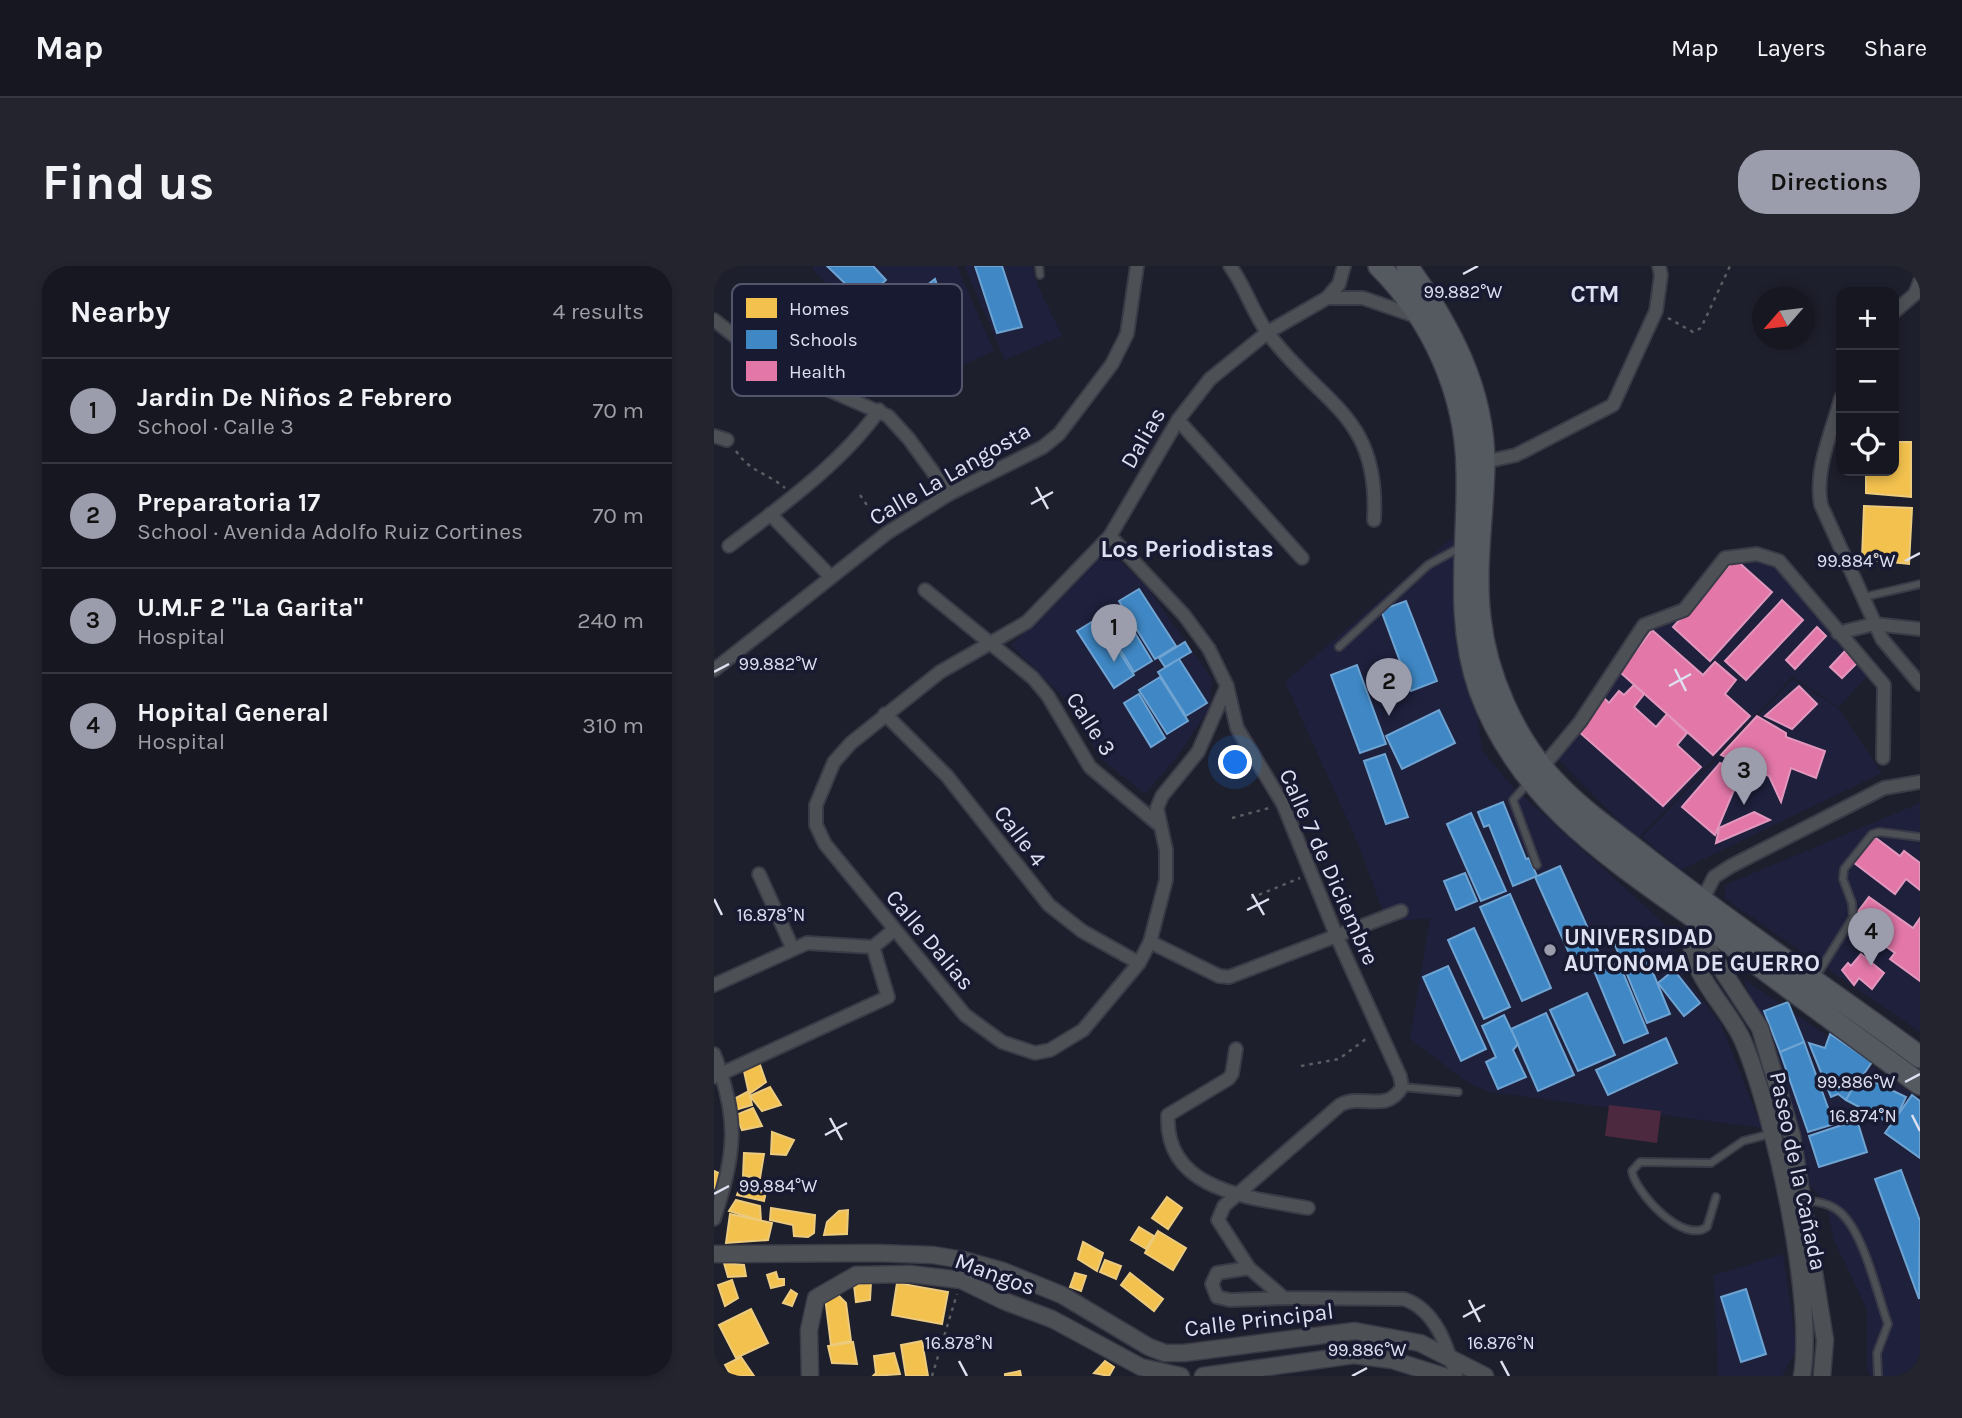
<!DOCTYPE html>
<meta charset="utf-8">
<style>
:root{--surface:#161721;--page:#23242e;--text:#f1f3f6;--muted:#9e9fa5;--line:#35363f;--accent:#9b9dac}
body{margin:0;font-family:Karla,sans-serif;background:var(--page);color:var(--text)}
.controls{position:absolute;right:21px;top:21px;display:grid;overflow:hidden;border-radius:14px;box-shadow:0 4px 10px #0003}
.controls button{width:63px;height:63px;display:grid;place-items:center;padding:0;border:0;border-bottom:2px solid var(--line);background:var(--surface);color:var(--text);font:35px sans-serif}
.compass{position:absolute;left:1038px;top:21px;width:63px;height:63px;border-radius:50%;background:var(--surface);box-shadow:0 4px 10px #0003;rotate:242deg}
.you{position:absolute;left:522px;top:497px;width:24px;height:24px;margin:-18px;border:5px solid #fff;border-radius:50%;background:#1a73e8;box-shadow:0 0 0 10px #1a73e833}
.badge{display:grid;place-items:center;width:46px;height:46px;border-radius:50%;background:var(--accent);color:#111;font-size:23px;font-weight:700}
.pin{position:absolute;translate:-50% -58px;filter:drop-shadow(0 2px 4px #0008)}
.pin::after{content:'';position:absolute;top:37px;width:24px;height:21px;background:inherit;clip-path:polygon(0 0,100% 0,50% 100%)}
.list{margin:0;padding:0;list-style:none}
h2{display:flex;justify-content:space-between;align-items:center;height:91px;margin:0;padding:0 28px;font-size:30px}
h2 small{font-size:23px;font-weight:400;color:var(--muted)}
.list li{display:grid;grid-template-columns:46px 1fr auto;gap:21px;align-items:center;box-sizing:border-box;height:105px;padding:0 28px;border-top:2px solid var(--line)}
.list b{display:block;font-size:26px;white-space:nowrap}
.list p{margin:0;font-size:23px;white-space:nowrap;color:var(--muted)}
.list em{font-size:23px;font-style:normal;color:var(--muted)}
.icon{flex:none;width:38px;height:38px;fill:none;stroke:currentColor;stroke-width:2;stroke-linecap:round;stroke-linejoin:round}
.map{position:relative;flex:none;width:1206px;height:1110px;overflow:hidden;border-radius:28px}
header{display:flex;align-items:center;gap:42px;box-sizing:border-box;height:98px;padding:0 35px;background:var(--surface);border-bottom:2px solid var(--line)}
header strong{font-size:33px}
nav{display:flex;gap:38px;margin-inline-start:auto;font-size:24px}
.intro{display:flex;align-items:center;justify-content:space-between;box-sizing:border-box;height:168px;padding:0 42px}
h1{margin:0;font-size:49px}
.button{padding:18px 32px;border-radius:28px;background:var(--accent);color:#111;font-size:24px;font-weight:700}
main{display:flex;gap:42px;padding:0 42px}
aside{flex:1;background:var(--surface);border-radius:28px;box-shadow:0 4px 10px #0003}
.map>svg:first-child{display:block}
.built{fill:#1e203c}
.green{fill:#4c293e}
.homes{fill:#f2c14e;stroke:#eccb7f;stroke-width:2}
.schools{fill:#3f88c5;stroke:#6fa3d2;stroke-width:2}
.health{fill:#e377a8;stroke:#e297be;stroke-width:2}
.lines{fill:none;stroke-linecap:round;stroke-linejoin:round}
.service-casing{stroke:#3a3b47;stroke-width:10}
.minor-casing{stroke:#3a3b47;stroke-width:16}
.tertiary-casing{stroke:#3a3b47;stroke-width:19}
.primary-casing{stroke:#3a3b47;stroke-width:24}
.path{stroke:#5a5d62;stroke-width:2.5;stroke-dasharray:3.5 5;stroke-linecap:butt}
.service{stroke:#4d5156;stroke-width:6}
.minor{stroke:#4d5156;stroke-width:12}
.tertiary{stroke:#4d5156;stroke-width:16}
.primary{stroke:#555a61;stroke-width:21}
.ticks{fill:none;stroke:#dee1f1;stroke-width:2.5}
.poi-dot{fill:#9b9dac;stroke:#181a32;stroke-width:2.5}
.labels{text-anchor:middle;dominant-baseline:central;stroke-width:7;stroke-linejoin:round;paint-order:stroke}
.street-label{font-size:23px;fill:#dee1f1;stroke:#181a32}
.poi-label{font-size:23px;font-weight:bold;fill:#dee1f1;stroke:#181a32;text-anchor:start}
.neighbourhood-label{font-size:24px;font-weight:bold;fill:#dee1f1;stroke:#181a32}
.key{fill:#181a32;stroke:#53566b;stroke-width:2}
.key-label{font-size:19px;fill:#dee1f1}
.ticks-label{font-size:18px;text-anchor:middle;fill:#dee1f1;stroke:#181a32;stroke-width:7;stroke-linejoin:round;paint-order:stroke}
</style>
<header>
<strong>Map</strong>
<nav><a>Map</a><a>Layers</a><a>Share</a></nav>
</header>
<div class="intro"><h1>Find us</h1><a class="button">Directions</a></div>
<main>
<aside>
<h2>Nearby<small>4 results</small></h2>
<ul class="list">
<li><span class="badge">1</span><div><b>Jardin De Niños 2 Febrero</b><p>School · Calle 3</p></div><em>70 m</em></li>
<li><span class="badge">2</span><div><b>Preparatoria 17</b><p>School · Avenida Adolfo Ruiz Cortines</p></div><em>70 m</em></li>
<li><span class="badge">3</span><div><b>U.M.F 2 &quot;La Garita&quot;</b><p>Hospital</p></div><em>240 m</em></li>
<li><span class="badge">4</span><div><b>Hopital General</b><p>Hospital</p></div><em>310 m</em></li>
</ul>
</aside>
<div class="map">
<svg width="1206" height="1110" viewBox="0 0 1206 1110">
<rect width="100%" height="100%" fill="#1e1f2c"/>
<!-- built -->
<g class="built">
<path d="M99,0H243L280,85L238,104L190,96L99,4Z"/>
<path d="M250,0H319L320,11L348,70L291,94Z"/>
<path d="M739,271L768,484L798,520L952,659L970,710L1007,758L1048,862L776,826L754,817L696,773L716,652L673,656L643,575L571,416Z"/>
<path d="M395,284L434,322L498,413L495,443L463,491L431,528L386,492L355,437L297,379Z"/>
<path d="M1043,290L1064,297L1155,408L1125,441L1078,411L923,574L842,491L930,360L970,346L1012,293Z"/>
<path d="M1079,413L1124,442L1168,507L967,604L928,571Z"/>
<path d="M1206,537V766L1011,633V619Z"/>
<path d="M1030,713L1206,833V1110H1157L1153,1102V1043L1120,975L1112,937L1095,919Z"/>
<path d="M1069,988L1083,1084L1068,1110H1004L1000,1009Z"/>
</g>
<!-- green -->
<path class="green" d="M895,839L947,845L943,877L891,870Z"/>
<!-- homes -->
<g class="homes">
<path d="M1180,176H1197V231L1152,227V205H1180Z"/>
<path d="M1150,240L1198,242L1195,298L1148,293Z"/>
<path d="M45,796L52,816L35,828L30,805Z"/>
<path d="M56,821L67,839L48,845L36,830Z"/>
<path d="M35,825L38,839L21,844L18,834Z"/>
<path d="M39,842L48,860L28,864L22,849Z"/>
<path d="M58,866L80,874L72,889L57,888Z"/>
<path d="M30,887L50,888L46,912L29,910Z"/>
<path d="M0,905L7,908L2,923L0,922Z"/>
<path d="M28,915L53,921L50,935L23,929Z"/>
<path d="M453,931L468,942L454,963L438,952Z"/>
<path d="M22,934L46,940L47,955L15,945Z"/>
<path d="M57,942L101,949L100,967L94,971L80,970L79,959L56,954Z"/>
<path d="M134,944L133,968L110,969L113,956L125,945Z"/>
<path d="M16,948L58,957L54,974L12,977Z"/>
<path d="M425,961L440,970L432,983L417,974Z"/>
<path d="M444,965L472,982L459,1004L431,987Z"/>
<path d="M369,976L389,987L383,1005L364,993Z"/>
<path d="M391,994L407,1000L402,1013L386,1006Z"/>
<path d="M10,997L30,999L32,1010L14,1011Z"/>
<path d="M62,1006L64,1013H70V1019L57,1022L53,1009Z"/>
<path d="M361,1007L372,1010L367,1025L356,1021Z"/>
<path d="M416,1007L449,1033L440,1045L407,1019Z"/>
<path d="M18,1014L24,1032L11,1040L4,1019Z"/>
<path d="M157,1016L156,1034L142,1036L140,1019Z"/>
<path d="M183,1017L234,1026L228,1058L178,1049Z"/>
<path d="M77,1024L83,1028L78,1040L69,1037Z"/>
<path d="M123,1028L132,1037L137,1075L117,1079L111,1031Z"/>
<path d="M37,1043L54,1077L22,1092L5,1059Z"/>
<path d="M208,1075L214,1110H192L187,1079Z"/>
<path d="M139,1076L143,1098L118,1097L114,1080Z"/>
<path d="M180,1087L186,1108L159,1110L162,1107L160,1090Z"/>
<path d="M27,1091L40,1110H12L15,1106L11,1099Z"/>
<path d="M391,1095L400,1101L395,1110L380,1107Z"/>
<path d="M306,1105L307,1110H291V1108Z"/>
</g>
<!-- schools -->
<g class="schools">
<path d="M113,0H159L172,14L149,35Z"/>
<path d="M261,0H288L308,61L283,67Z"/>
<path d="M221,13L246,87L220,95L199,30Z"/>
<path d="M425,323L462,380L441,393L405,335Z"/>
<path d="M692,335L723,415L697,425L667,344Z"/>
<path d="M407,344L438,395L420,406L389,356Z"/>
<path d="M384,352L420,409L400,422L363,365Z"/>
<path d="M471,376L477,386L451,401L445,392Z"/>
<path d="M465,393L493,437L472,450L444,406Z"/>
<path d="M643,399L672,478L646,487L617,409Z"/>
<path d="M446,411L474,455L453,468L425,424Z"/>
<path d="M425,428L451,472L437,481L410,437Z"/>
<path d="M725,444L741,477L688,503L672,470Z"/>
<path d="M671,488L694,551L672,558L650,495Z"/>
<path d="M789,536L812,593L815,592L823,610L799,620L775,559L770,561L764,546Z"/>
<path d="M757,547L792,625L767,635L733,558Z"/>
<path d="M846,600L884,685L859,696L821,611Z"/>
<path d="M751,607L763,635L742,644L730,615Z"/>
<path d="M796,628L837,722L808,735L766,641Z"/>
<path d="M760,662L796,741L770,753L734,674Z"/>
<path d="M924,670L956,748L933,757L901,679Z"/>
<path d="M905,697L934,767L910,777L881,707Z"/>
<path d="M734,700L772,783L747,795L709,711Z"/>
<path d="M960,704L986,737L970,750L944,717Z"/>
<path d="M873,727L901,789L864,805L836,744Z"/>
<path d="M1074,736L1090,776L1066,786L1050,745Z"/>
<path d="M832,747L860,809L824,825L797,763Z"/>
<path d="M790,749L804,778L799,784L812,811L784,823L772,796L782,791L768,760Z"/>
<path d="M1116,768L1158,796L1132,834L1124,828L1117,831L1095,777L1111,782Z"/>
<path d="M952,772L963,797L894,829L882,804Z"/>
<path d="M1090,776L1120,858L1094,866L1066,786Z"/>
<path d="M1146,809L1192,831L1179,859L1132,834Z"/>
<path d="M1198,829L1206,835V892L1171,867Z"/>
<path d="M1143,854L1153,886L1105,901L1095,870Z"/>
<path d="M1187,904L1206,955L1205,1033L1161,913Z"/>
<path d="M1032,1023L1052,1088L1027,1096L1007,1031Z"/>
</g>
<!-- health -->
<g class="health">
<path d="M1021,293L1058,326L996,395L959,361Z"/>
<path d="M1068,334L1089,354L1032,414L1011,395Z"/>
<path d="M1103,361L1112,370L1081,403L1072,394Z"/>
<path d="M938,364L989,409L1001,396L1022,414L1011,428L1036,450L999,489L906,406Z"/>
<path d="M1131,385L1143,397L1128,412L1116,401Z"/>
<path d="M920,419L930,428L920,441L942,461L953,448L973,467L963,479L987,501L949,540L864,465L883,444L878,439L887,429L895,437L905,425L910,429Z"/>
<path d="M1085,420L1103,438L1078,463L1051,450Z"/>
<path d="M1043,450L1072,467V471L1111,485L1102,512L1077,502L1067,536L1055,510L1007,489Z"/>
<path d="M1006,497L1028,505L1001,569L968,541Z"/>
<path d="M1040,546L1056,554L1002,577L1005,562Z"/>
<path d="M1158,569L1186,590L1190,585L1206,597V624L1192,613L1181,628L1139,596Z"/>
<path d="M1155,631L1199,662L1206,652V715L1176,693L1181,687L1137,655Z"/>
<path d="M1147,688L1170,707L1158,723L1145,712L1140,719L1128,704L1134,697L1137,700Z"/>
</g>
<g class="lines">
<defs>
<g id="service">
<path d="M325,0L326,9"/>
<path d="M1150,331L1206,318"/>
<path d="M625,381L714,299L747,281"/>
<path d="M815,516L799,534L823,599"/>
<path d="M1101,712L1139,651L1138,637L1129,613L1130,603L1158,568L1165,566L1206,571"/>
<path d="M688,821L744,826"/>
<path d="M1002,931L993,961C968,979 920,924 918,905L926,896L997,897L1029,875L1056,868"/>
<path d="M1091,934C1104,936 1116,937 1127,947C1150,968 1163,1027 1174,1058L1163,1087L1164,1110"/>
</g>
<g id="minor">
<path d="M516,0C531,20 538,45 553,66C607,139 666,148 660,254"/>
<path d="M613,32H649L704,51"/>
<path d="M1180,46L1201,28L1206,15"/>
<path d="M0,54L58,99L174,150L195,173L235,228"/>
<path d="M1127,132C1118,166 1100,204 1107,239L1168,373L1206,418"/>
<path d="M464,154L588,292"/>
<path d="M0,170L13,174"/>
<path d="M770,196L802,189L899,139L942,45L947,9L945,0"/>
<path d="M56,248L117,311"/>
<path d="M396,270L470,349L495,383L513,420L523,462L569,538L623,671L686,810L688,821C672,848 649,827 626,839L510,940L504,954L535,1002L570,1032L690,1033C722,1044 733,1080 742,1110"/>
<path d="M15,280C65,242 129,196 165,144"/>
<path d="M211,324L319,412L334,430L376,501L444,558"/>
<path d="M1124,367L1160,358L1206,363"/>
<path d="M0,404L173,267L235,228L329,181L345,168L398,98L413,68L423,0"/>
<path d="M513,420L484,486L448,530L443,542L452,584V614L436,676L425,697L369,764L336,784L321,787L288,776L251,749L111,578L102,559V539L120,496L137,477L226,406L313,356L396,270L464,154L496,113L554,66L613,32L625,18L630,0"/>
<path d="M171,448L233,510L335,639L368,665L425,697"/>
<path d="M826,504L866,456L930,359L970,344L1011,292L1043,288L1065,295L1170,419L1169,492"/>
<path d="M45,608L78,681"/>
<path d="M987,637L1000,611L1017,600L1170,522L1206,516"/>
<path d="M436,676L505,710L515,711L687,645"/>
<path d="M159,681L180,664"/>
<path d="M0,719L93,677L159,681"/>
<path d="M522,783L518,808L514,813L454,849C450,926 539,932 594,942"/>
<path d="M0,788C26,854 21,888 0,953"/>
<path d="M0,811L174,731L159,681"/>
<path d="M535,1002L503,1007L498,1018L503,1031L516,1034L570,1032"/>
</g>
<g id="tertiary">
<path d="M989,659L977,671C977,712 1013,739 1029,775C1060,849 1101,1032 1088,1110"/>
<path d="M989,659L993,681L1046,762L1078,870L1111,1074L1108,1110"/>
<path d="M0,988L162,987L219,989L249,994L289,1005L348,1029L435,1081L451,1087H470L641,1065L706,1077L771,1110"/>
<path d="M96,1110L95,1064L102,1032L142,1009L196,1008L247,1014L290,1035L338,1053L427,1101L467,1110"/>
<path d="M489,1110L640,1089L678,1094L729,1110"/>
</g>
<g id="primary">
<path d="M665,0C719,54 752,128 753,204C755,279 740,352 766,425C809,542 910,600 1006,670C1072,720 1139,769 1206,818"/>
<path d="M693,0C735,59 770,123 770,198C769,249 760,301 766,352C772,409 800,472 839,514C867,545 904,569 936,595C1024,664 1117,725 1206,791"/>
</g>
</defs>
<!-- service casing -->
<use href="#service" class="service-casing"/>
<!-- minor casing -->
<use href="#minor" class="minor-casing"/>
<!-- tertiary casing -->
<use href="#tertiary" class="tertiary-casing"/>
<!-- primary casing -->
<use href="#primary" class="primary-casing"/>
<!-- path -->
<g class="path">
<path d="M954,52L979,66L987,62L1016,0"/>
<path d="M22,185C36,206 52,206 71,222"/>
<path d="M146,229L166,258"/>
<path d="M518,552L555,542"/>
<path d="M537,632L586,612"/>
<path d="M587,800L625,793L653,772"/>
<path d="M218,1110L243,1028"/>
</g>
<!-- service -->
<use href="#service" class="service"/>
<!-- minor -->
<use href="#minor" class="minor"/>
<!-- tertiary -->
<use href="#tertiary" class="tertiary"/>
<!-- primary -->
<use href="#primary" class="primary"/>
</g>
<!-- ticks -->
<path class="ticks" d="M749,8L764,0M322,221L334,243M317,238L339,226M1191,295L1206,287M961,403L972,425M0,406L15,398M955,420L977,408M538,628L550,649M0,633L8,649M533,644L555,633M1191,816L1206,808M1198,849L1206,865M116,852L128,874M111,869L133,857M0,928L15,920M755,1034L766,1056M749,1051L771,1039M245,1095L253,1110M787,1095L795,1110M638,1110L653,1102"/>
<!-- markers -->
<circle class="poi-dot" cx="836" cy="684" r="7"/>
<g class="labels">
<!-- street labels -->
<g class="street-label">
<text transform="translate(429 172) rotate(-60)">Dalias</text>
<text transform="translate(236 208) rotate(-30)">Calle La Langosta</text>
<text transform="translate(377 458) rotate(57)">Calle 3</text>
<text transform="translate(306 570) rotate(53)">Calle 4</text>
<text transform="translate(615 601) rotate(66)">Calle 7 de Diciembre</text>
<text transform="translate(216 674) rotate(50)">Calle Dalias</text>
<text transform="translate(1084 905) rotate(78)">Paseo de la Cañada</text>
<text transform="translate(281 1008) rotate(20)">Mangos</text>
<text transform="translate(545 1054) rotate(-7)">Calle Principal</text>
</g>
<!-- poi labels -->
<g class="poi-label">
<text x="850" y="671">UNIVERSIDAD<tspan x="850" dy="26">AUTONOMA DE GUERRO</tspan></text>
</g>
<!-- neighbourhood labels -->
<g class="neighbourhood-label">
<text x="881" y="28">CTM</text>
<text x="473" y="283">Los Periodistas</text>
</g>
</g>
<!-- legend -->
<rect x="18" y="18" width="230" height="112" rx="10" class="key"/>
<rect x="32" y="32" width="31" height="20" fill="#f2c14e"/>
<rect x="32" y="64" width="31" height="19" fill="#3f88c5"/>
<rect x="32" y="95" width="31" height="20" fill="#e377a8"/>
<g class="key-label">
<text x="75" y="49">Homes</text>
<text x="75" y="80">Schools</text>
<text x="75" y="112">Health</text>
</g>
<g class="ticks-label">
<text x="749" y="32">99.882°W</text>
<text x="1142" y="301">99.884°W</text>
<text x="64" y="404">99.882°W</text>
<text x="57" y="655">16.878°N</text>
<text x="1142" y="822">99.886°W</text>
<text x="1149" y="856">16.874°N</text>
<text x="64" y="926">99.884°W</text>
<text x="245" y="1083">16.878°N</text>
<text x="787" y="1083">16.876°N</text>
<text x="653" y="1090">99.886°W</text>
</g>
</svg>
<div class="controls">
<button>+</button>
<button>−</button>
<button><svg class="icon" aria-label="locate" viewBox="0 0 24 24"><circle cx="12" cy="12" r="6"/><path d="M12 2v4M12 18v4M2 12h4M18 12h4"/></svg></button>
</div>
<svg class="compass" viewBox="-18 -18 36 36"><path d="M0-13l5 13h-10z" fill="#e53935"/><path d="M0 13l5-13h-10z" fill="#9e9fa5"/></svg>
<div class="you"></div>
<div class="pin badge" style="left:400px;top:396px">1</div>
<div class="pin badge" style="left:675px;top:450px">2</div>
<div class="pin badge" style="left:1030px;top:539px">3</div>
<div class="pin badge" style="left:1157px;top:700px">4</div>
</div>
</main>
